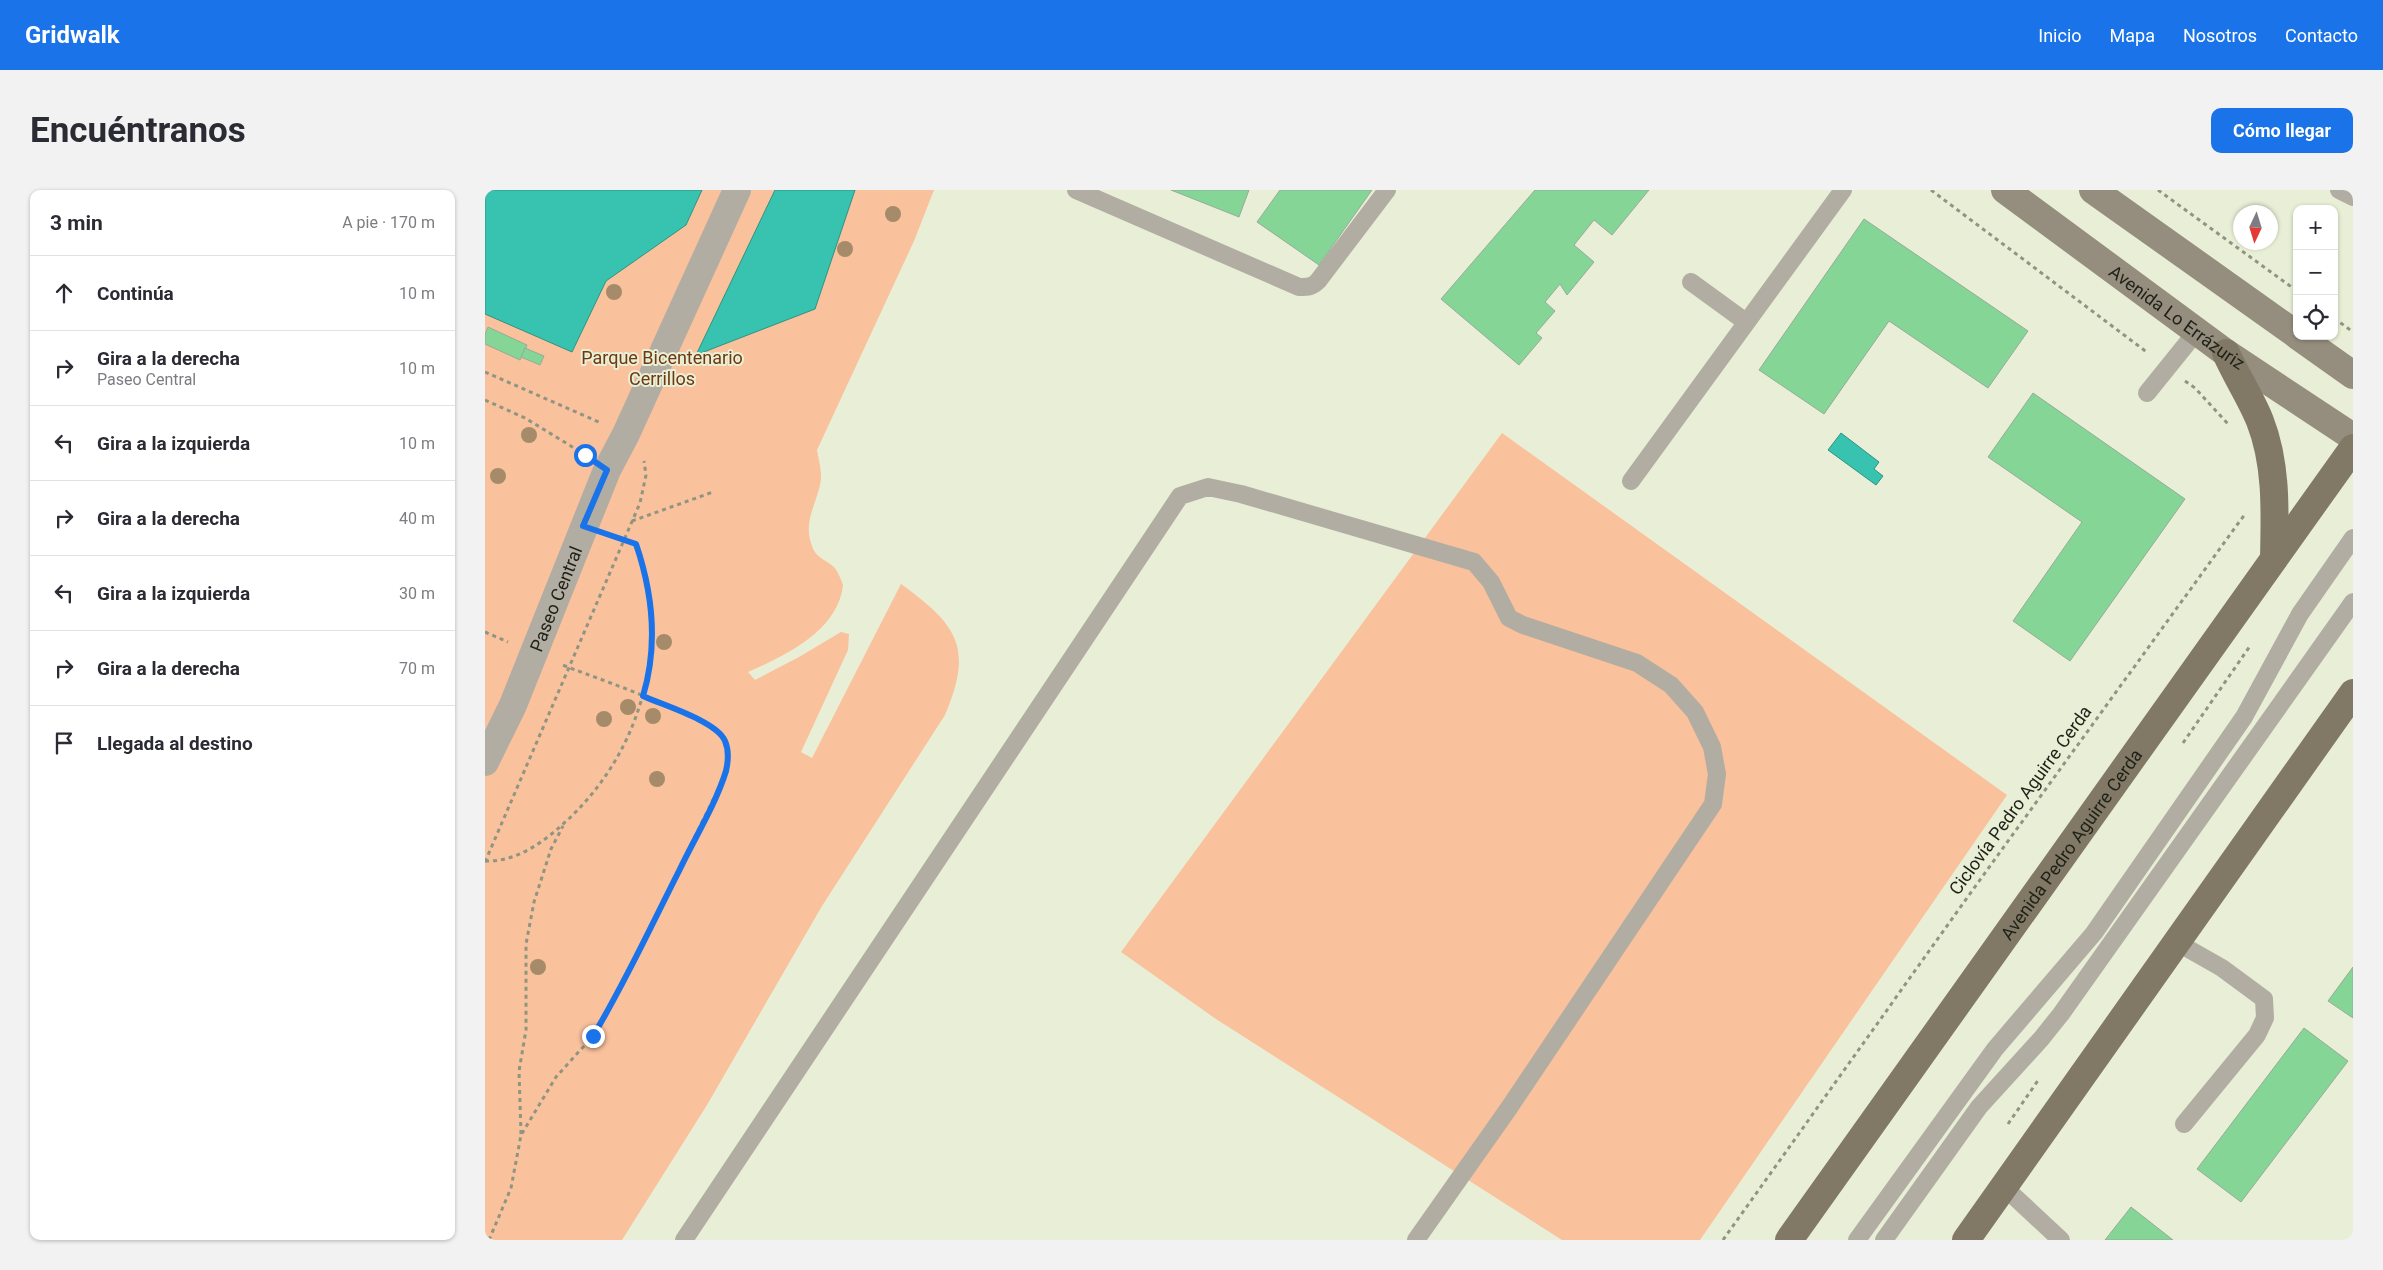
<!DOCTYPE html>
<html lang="es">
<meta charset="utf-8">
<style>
:root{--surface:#fff;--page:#f2f2f3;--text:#2b2b33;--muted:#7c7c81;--line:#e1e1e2;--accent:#1a73e8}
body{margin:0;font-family:Roboto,sans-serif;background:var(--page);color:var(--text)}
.controls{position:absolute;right:15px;top:15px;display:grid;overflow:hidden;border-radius:10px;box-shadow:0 1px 4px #0004}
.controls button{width:45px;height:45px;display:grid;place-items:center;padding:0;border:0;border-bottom:1px solid var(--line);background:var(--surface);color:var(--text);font:25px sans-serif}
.compass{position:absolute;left:1748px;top:15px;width:45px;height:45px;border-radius:50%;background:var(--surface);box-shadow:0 1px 4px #0004;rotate:184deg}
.stop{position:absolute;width:15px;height:15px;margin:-11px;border:4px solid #1a73e8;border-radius:50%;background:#fff}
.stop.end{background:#1a73e8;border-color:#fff;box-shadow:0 1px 5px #0008}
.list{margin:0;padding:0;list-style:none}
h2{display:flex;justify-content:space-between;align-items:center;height:65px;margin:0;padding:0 20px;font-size:21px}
h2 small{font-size:16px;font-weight:400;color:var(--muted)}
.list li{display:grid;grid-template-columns:32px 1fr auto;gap:15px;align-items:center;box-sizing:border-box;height:75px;padding:0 20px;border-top:1px solid var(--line)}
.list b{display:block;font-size:19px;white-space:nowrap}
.list p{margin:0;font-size:16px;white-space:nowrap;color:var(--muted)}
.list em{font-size:16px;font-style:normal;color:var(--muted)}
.icon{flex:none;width:28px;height:28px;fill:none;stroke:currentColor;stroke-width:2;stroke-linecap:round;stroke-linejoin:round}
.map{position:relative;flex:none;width:1868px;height:1050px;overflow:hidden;border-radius:10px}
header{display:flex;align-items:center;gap:30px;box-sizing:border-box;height:70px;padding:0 25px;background:var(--accent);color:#fff}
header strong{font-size:24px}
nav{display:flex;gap:28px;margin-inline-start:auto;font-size:18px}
.intro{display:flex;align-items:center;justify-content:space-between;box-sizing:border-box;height:120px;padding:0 30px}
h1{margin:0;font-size:35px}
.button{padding:12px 22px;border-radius:10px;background:var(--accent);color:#fff;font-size:18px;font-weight:700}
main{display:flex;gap:30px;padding:0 30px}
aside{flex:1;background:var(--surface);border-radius:10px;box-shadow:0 1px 4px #0004}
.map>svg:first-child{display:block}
.green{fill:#f9c19c}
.water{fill:#38c3b0;stroke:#309282}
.building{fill:#84d596;stroke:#96ab99}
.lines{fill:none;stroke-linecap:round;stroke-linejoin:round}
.path{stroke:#909482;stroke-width:3;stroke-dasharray:4 4;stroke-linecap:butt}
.lane{stroke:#b2ada3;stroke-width:18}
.street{stroke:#b2ada3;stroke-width:28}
.secondary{stroke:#958e7f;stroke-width:28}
.primary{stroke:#817966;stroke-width:28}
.tree{fill:#a58b69}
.route{stroke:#1a73e8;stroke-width:6}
.labels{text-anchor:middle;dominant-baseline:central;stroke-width:4;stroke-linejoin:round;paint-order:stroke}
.street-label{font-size:18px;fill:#1f2118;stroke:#e9efd6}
.park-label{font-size:18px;fill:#6d3910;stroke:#e9efd6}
</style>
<header>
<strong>Gridwalk</strong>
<nav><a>Inicio</a><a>Mapa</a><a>Nosotros</a><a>Contacto</a></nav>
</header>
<div class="intro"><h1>Encuéntranos</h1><a class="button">Cómo llegar</a></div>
<main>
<aside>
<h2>3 min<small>A pie · 170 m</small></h2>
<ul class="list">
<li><svg class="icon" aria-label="ahead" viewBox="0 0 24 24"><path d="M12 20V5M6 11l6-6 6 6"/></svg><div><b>Continúa</b></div><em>10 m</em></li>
<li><svg class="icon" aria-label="right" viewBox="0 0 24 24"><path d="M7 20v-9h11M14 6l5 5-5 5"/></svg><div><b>Gira a la derecha</b><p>Paseo Central</p></div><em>10 m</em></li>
<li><svg class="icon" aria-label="left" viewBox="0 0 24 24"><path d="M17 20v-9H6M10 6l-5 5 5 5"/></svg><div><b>Gira a la izquierda</b></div><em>10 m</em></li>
<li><svg class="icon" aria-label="right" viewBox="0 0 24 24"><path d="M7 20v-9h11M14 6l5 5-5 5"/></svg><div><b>Gira a la derecha</b></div><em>40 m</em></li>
<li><svg class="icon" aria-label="left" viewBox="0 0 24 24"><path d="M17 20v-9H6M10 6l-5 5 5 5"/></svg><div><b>Gira a la izquierda</b></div><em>30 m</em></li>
<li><svg class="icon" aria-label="right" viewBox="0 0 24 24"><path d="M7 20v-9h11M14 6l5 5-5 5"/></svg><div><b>Gira a la derecha</b></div><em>70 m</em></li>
<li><svg class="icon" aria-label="arrive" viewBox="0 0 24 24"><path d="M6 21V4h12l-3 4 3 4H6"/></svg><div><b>Llegada al destino</b></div></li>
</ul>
</aside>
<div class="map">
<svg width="1868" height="1050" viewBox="0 0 1868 1050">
<rect width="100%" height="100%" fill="#e9efd6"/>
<!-- green -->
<g class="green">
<path d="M0,0H449L429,51L332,260C334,272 338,284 335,295C330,317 318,333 327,356C330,367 341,370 349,377C353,382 356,389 358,395C353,441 301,465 263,482L270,490L314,467L356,442L364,444L363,460L316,562L327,568L416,394C472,435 489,457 460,525L337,716L222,915L137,1050H0Z"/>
<path d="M1017,243L1522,605L1215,1050H1077L731,829L636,762Z"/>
</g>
<!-- water -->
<g class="water">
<path d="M0,0H217L201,35L121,91L87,162L0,124Z"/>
<path d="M290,0H370L330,119L211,165Z"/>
<path d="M1356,243L1394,272L1389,279L1398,286L1391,295L1343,260Z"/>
</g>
<!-- building -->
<g class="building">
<path d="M686,0H764L754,27Z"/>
<path d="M795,0H887L834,75L772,32Z"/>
<path d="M1050,0H1164L1127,45L1109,30L1089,55L1109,72L1082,105L1075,94L1060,112L1070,121L1051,143L1057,148L1034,175L956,109Z"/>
<path d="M1379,29L1543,141L1503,198L1404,131L1339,224L1274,180Z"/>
<path d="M3,137L42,155L35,170L0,154V144Z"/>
<path d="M40,158L59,166L55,175L36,167Z"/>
<path d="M1548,203L1700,309L1585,471L1528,431L1597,332L1503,267Z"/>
<path d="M1868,777V828L1843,811Z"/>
<path d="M1819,838L1863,871L1756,1012L1712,979Z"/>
<path d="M1646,1017L1688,1050H1620Z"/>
</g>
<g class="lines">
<!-- path -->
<g class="path">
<path d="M1446,0L1663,163"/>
<path d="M1673,0L1812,101"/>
<path d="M1849,128L1868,142"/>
<path d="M0,182L116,233"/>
<path d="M1700,191L1710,198L1743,234"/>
<path d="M0,210L40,228L99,264"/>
<path d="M147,331L228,302"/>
<path d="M0,442L23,452"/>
<path d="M1698,553L1765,456"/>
<path d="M0,671C30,672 56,654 77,635C157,564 187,455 151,354L127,346"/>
<path d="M0,672L155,313L161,285L159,271"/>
<path d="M1523,934L1554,889"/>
<path d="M36,944L34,881L41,840V754L49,712L66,659L78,636"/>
<path d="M4,1050L26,998L36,945L71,887L108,846L122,824L226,614C235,595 248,574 240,552C232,528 104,486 75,474"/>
<path d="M1238,1050L1484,705L1760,324"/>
</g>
<!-- lane -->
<g class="lane">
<path d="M591,0L814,97C823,97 827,97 833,91L902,0"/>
<path d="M1854,0L1868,7"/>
<path d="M1206,92L1261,132"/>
<path d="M1662,203L1712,141"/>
<path d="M1146,291L1358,0"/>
<path d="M1693,753L1737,778L1779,809L1780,828L1772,845L1699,934"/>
<path d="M1519,997L1576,1050"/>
<path d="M199,1050L695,306L723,297L756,304L989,372L1006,392L1024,428L1038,435L1152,473L1186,495L1210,522L1227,557L1232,584L1228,614L1024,918L931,1050"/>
<path d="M1372,1050L1510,859L1609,743L1759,527L1815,424L1868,348"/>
<path d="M1399,1050L1494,917L1556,849L1576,824L1868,412"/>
</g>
<!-- street -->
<path class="street" id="s1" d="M0,572L28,515L122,280L141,244L252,0"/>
<!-- secondary -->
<g class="secondary">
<path id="s2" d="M1520,0L1741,163L1868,247"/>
<path d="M1608,0L1812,145"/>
<path d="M1813,146L1868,185"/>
</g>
<!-- primary -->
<g class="primary">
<path d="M1741,163C1751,186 1766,208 1775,231C1792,274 1790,323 1789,368"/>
<path id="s3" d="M1304,1050L1868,258"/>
<path d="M1481,1050L1868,503"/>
</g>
</g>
<!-- trees -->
<g class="tree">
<circle cx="408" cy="24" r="8"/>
<circle cx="360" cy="59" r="8"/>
<circle cx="129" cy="102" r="8"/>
<circle cx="44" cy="245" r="8"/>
<circle cx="13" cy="286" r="8"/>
<circle cx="179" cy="452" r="8"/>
<circle cx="143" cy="517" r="8"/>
<circle cx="168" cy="526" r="8"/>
<circle cx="119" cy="529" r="8"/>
<circle cx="172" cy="589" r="8"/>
<circle cx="53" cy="777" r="8"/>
</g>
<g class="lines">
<!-- route -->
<path class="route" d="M100,265L122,280L98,336L151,354C168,404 173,456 158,506C177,515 232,531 240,551C244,560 243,572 241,581C230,616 209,649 194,681C166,736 140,793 108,846"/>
</g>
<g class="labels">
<!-- street labels -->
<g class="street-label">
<text stroke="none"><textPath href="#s2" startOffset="214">Avenida Lo Errázuriz</textPath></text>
<text stroke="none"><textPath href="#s1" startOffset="178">Paseo Central</textPath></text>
<text transform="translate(1535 610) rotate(-54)">Ciclovía Pedro Aguirre Cerda</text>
<text stroke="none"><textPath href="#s3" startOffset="486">Avenida Pedro Aguirre Cerda</textPath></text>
</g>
<!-- park labels -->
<g class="park-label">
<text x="177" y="167">Parque Bicentenario<tspan x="177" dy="21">Cerrillos</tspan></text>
</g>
</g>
</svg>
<div class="controls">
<button>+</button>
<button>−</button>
<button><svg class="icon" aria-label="locate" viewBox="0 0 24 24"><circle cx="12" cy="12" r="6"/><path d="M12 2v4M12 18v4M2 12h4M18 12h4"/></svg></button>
</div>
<svg class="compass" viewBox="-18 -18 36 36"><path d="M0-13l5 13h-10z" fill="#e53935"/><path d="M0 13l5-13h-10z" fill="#7c7c81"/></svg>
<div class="stop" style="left:100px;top:265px"></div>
<div class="stop end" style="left:108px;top:846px"></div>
</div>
</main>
